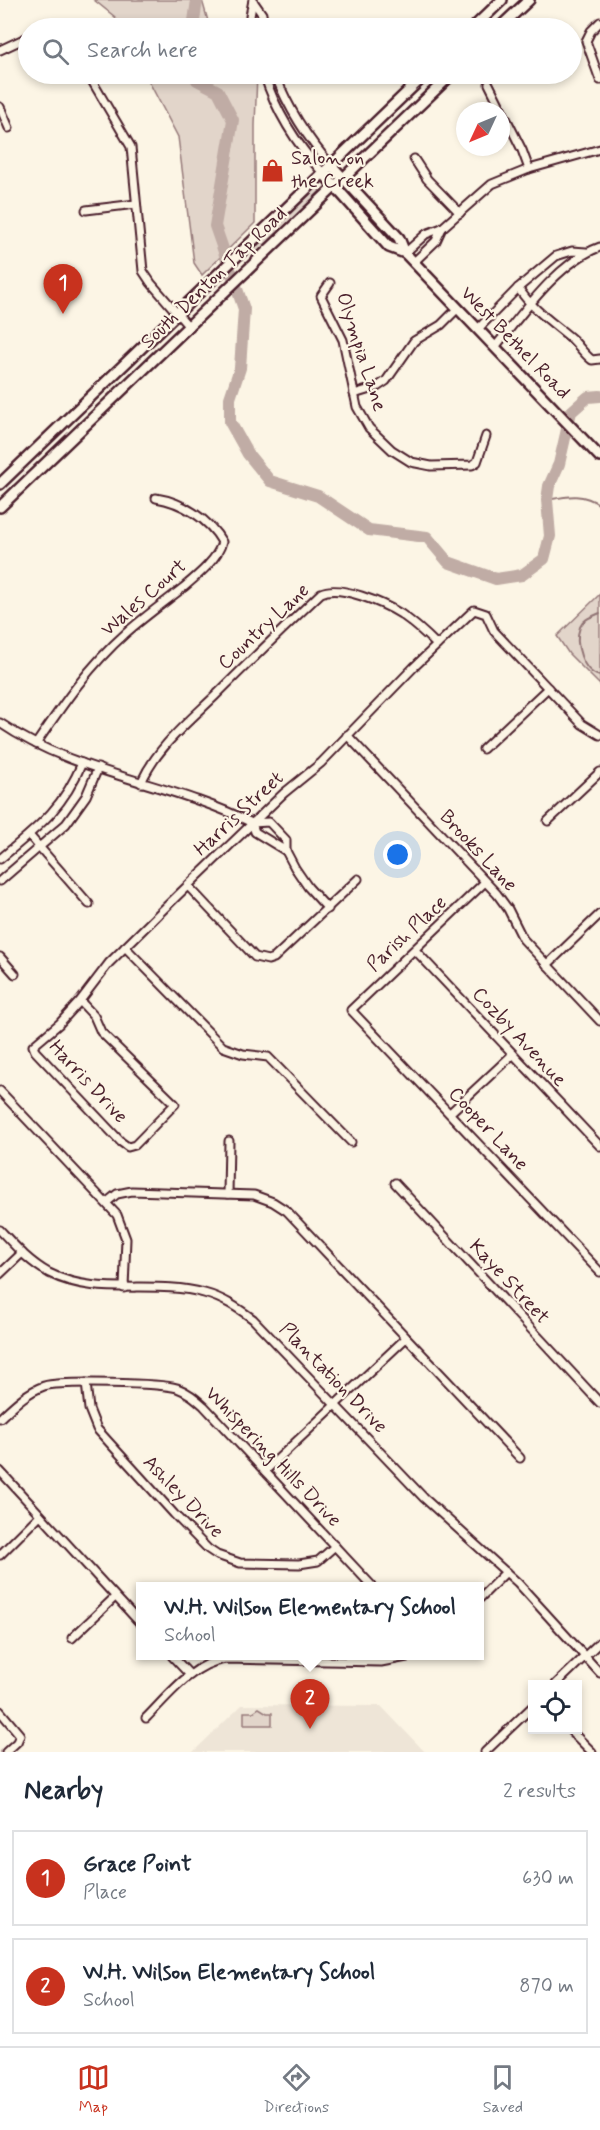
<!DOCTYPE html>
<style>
:root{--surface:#fff;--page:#f2f2f3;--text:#1f2937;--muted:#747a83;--line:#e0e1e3;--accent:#c8321e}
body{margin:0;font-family:Mynerve,sans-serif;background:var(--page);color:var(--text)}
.controls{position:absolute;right:18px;bottom:18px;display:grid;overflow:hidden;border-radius:0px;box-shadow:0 3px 9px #0003}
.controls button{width:54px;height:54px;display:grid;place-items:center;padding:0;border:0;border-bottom:2px solid var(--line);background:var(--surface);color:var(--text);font:30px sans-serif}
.compass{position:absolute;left:456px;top:102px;width:54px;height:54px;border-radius:50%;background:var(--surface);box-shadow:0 3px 9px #0003;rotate:226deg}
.you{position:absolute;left:398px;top:855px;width:21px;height:21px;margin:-15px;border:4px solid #fff;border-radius:50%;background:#1a73e8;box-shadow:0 0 0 9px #1a73e833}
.badge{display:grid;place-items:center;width:39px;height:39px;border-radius:50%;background:var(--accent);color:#fff;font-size:20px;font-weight:700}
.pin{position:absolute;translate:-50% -50px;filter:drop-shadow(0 2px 3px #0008)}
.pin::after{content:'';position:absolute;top:32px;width:21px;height:18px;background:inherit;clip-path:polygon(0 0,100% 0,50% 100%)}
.popup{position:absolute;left:136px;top:1582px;width:348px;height:78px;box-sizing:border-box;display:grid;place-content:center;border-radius:0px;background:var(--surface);filter:drop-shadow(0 2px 4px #0005);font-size:20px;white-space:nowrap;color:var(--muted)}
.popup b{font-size:22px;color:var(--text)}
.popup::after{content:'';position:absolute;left:50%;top:100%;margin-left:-12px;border:12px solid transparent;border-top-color:var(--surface)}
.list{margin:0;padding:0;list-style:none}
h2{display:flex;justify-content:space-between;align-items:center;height:78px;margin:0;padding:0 24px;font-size:26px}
h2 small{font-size:20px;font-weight:400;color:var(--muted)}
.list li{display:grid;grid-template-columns:39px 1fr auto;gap:18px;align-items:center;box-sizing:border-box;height:96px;margin:0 12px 12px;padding:0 12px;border:2px solid var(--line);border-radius:0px}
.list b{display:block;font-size:22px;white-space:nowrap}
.list p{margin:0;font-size:20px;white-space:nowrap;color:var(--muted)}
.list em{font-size:20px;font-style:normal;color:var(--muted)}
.icon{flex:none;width:33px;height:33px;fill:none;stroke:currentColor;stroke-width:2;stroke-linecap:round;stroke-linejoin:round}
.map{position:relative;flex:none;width:600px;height:1752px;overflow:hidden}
.search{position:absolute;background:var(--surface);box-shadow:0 3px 9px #0003;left:18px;right:18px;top:18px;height:66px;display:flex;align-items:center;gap:15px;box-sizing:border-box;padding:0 21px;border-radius:33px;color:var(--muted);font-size:22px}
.sheet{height:294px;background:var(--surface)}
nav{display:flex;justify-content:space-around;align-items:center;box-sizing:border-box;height:84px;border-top:2px solid var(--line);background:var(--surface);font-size:16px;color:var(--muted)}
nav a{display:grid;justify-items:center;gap:3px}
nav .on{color:var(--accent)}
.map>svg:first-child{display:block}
.built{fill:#eee5d7}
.green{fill:#e2d5ca;stroke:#967a7a;stroke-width:1.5}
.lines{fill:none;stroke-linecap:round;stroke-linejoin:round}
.stream{stroke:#917474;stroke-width:2}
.river{stroke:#c0aca5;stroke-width:12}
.minor-casing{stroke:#4a1f2b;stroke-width:11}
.major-casing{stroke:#4a1f2b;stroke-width:14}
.minor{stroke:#fcf5e5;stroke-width:7}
.major{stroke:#fcf5e5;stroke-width:9}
.labels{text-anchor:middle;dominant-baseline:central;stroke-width:4.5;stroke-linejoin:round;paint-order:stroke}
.poi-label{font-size:20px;fill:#4a1f2b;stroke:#fcf5e5;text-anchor:start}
.street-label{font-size:20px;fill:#4a1f2b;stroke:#fcf5e5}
</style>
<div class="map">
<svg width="600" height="1752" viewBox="0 0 600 1752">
<rect width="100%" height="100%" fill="#fcf5e5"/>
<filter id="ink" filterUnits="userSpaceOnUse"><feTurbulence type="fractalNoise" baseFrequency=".0167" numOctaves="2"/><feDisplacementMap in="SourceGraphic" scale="12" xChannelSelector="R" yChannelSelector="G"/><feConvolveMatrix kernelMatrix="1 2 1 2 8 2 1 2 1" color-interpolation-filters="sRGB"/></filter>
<g filter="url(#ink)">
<!-- built -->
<path class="built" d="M242,1705L381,1706L425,1752H193Z"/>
<!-- green -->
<g class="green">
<path d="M94,0H202L210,28H121L115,17Z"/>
<path d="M145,74H223L225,80L248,74H257L255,125V223L202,275L194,263L178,137Z"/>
<path d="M317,187L320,191C298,213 278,236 254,257L253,250Z"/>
<path d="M600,594V685L569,654L557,636Z"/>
<path d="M259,1708L267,1713H272V1725H244V1712H253Z"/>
</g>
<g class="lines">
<!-- stream -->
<g class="stream">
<path d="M547,500C567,496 583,492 600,505"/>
<path d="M600,613C592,617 584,618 580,627C574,643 582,672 600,676"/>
</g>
<!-- river -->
<g class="river">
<path d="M193,28L197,0"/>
<path d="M195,74L197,80L218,91L233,120L215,226L244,309L240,368L230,398V422L248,454L270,481L318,496L369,530L427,537L448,562L496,579L522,575L544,559L550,536L547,500L549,486L559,464L571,412L588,397L600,396"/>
</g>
<defs>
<g id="minor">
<path d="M253,1L262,14L264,28"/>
<path d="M600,22L591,31L586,41L600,80"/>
<path d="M48,28L56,26L59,28"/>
<path d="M253,28L250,16L253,0"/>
<path d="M0,50L28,37"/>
<path d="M88,74L131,147L143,271L151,283L189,327"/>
<path d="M264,74C276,112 296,144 323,173"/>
<path d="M275,74C288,108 307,138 331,165"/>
<path d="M489,84L522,150L529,169"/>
<path d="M0,107L9,128"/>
<path d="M414,159L427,179L460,213"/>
<path d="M86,210L136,204"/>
<path d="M405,253L426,234L442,228L492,184L529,169L600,149"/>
<path d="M414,262L436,241L442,228"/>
<path d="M330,283L321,296L343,340L357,407L369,428L392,450L411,462L431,466L472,465L477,462L486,436"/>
<path d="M518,288C533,310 552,322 572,339C579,346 584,354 592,360L600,359"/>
<path d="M478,329L518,288L556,256L572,251L586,252"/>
<path d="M495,347C523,313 558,262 600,247"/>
<path d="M354,394L377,387L386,381L414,341L441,325L458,308"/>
<path d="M0,723C76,775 171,782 252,823"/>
<path d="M347,735L497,894L508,909L523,939L600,1021"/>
<path d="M36,744C63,704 89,666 126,633C144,617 165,602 184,587C197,576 218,559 222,542C209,519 182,502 156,498"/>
<path d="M483,749L548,688"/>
<path d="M141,783C157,747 188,722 215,696C250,661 285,627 321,593C340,584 383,603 401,614C414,623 426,634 437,645"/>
<path d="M548,821L600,772"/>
<path d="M252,823L255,832L286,851L295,868L308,887L328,909"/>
<path d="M252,823L269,822L286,840V851"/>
<path d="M29,835L89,904"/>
<path d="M0,859C37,828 63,809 82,763"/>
<path d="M0,881L66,824L86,796L98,768"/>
<path d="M485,882L351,1010L600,1272"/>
<path d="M188,886L255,957L268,960L274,958L358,879"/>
<path d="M125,947L223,1047L243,1054L268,1057L351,1142"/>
<path d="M415,950L600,1146"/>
<path d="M0,957L15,974"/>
<path d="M547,965L600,914"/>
<path d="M80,1001L94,1016L101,1032L175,1104L135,1145L128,1147L121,1142L35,1051L33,1046L59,1024L80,1001L109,963L178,895L284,793L321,763L414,667L474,610L486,614L494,631L582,724L600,735"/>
<path d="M0,1091L117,1215L126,1239L124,1288"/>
<path d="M450,1113L513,1054"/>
<path d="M395,1183L600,1403"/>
<path d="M228,1194L229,1141"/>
<path d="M107,1202L117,1194L132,1191L254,1195L273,1202L287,1211L520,1458"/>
<path d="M0,1230C15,1246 29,1262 49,1273C98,1298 153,1279 204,1293C223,1298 238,1308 253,1319L424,1498L518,1583L600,1673"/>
<path d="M0,1274L22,1253"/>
<path d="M86,1383L89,1409L97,1429L174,1514L208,1549L217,1555L240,1563L299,1564L318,1561L335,1546"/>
<path d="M0,1418C13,1406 27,1392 44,1386C61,1381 160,1383 177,1388C188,1392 195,1398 204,1406L372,1586"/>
<path d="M0,1471L140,1623"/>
<path d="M265,1471L406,1338"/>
<path d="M0,1555L40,1515"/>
<path d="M479,1599L506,1572"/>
<path d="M72,1638L115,1597"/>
<path d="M172,1656L190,1675"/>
<path d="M556,1684L600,1642"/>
<path d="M0,1711L20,1735L17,1742L6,1752"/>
<path d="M146,1718C169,1695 192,1664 225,1659L381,1662L412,1656"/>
<path d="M570,1730L592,1752"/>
<path d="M485,1752L532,1707"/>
</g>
<g id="major">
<path d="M473,28L502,0"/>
<path d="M499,28L529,0"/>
<path d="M331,165L399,238L405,253L600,457"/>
<path d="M323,173L389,247L405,253"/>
<path d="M0,484L426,74"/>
<path d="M0,507L452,74"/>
</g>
</defs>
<!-- minor casing -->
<use href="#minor" class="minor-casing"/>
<!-- major casing -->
<use href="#major" class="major-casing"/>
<!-- minor -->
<use href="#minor" class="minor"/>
<!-- major -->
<use href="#major" class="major"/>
</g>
</g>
<!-- icons -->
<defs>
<symbol id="shop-bare" viewBox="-9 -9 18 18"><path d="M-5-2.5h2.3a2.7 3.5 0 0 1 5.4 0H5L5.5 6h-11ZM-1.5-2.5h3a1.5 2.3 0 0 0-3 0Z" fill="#c8321e" stroke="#fcf5e5" stroke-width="2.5" paint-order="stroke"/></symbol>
</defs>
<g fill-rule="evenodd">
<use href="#shop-bare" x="256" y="154" width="33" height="33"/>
</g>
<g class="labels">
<!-- poi labels -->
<g class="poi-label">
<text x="291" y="158">Salon on<tspan x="291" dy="23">the Creek</tspan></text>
</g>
<!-- street labels -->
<g class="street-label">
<text transform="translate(214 278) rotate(-44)">South Denton Tap Road</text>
<text transform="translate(515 343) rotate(46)">West Bethel Road</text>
<text transform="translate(361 352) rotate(72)">Olympia Lane</text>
<text transform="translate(144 598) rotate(-41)">Wales Court</text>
<text transform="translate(264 627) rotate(-43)">Country Lane</text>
<text transform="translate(239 814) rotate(-43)">Harris Street</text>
<text transform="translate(478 851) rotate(47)">Brooks Lane</text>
<text transform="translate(407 934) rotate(-43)">Parish Place</text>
<text transform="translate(519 1037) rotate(47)">Cozby Avenue</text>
<text transform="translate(88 1082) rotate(47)">Harris Drive</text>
<text transform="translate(488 1129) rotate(47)">Cooper Lane</text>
<text transform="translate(509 1282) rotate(47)">Kaye Street</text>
<text transform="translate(333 1378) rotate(46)">Plantation Drive</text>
<text transform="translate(273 1457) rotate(46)">Whispering Hills Drive</text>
<text transform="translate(183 1497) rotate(46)">Ashley Drive</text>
</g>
</g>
</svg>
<div class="controls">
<button><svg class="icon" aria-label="locate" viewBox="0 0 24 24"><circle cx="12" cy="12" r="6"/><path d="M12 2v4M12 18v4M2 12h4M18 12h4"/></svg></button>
</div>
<svg class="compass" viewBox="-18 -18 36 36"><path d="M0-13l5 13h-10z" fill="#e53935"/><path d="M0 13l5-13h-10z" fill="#747a83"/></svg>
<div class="you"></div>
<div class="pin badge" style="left:63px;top:314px">1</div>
<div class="pin badge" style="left:310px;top:1729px">2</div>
<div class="popup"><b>W.H. Wilson Elementary School</b>School</div>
<div class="search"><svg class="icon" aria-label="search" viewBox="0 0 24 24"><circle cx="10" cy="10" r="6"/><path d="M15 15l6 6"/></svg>Search here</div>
</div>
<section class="sheet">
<h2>Nearby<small>2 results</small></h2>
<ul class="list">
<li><span class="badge">1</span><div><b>Grace Point</b><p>Place</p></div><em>630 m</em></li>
<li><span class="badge">2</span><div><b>W.H. Wilson Elementary School</b><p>School</p></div><em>870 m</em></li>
</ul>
</section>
<nav>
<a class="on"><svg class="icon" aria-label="map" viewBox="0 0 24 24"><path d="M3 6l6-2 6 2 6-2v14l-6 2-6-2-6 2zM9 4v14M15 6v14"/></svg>Map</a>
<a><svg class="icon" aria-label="directions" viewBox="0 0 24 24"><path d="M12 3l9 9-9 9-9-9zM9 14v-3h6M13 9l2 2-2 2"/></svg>Directions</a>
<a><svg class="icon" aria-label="saved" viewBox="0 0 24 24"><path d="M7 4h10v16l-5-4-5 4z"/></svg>Saved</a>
</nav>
